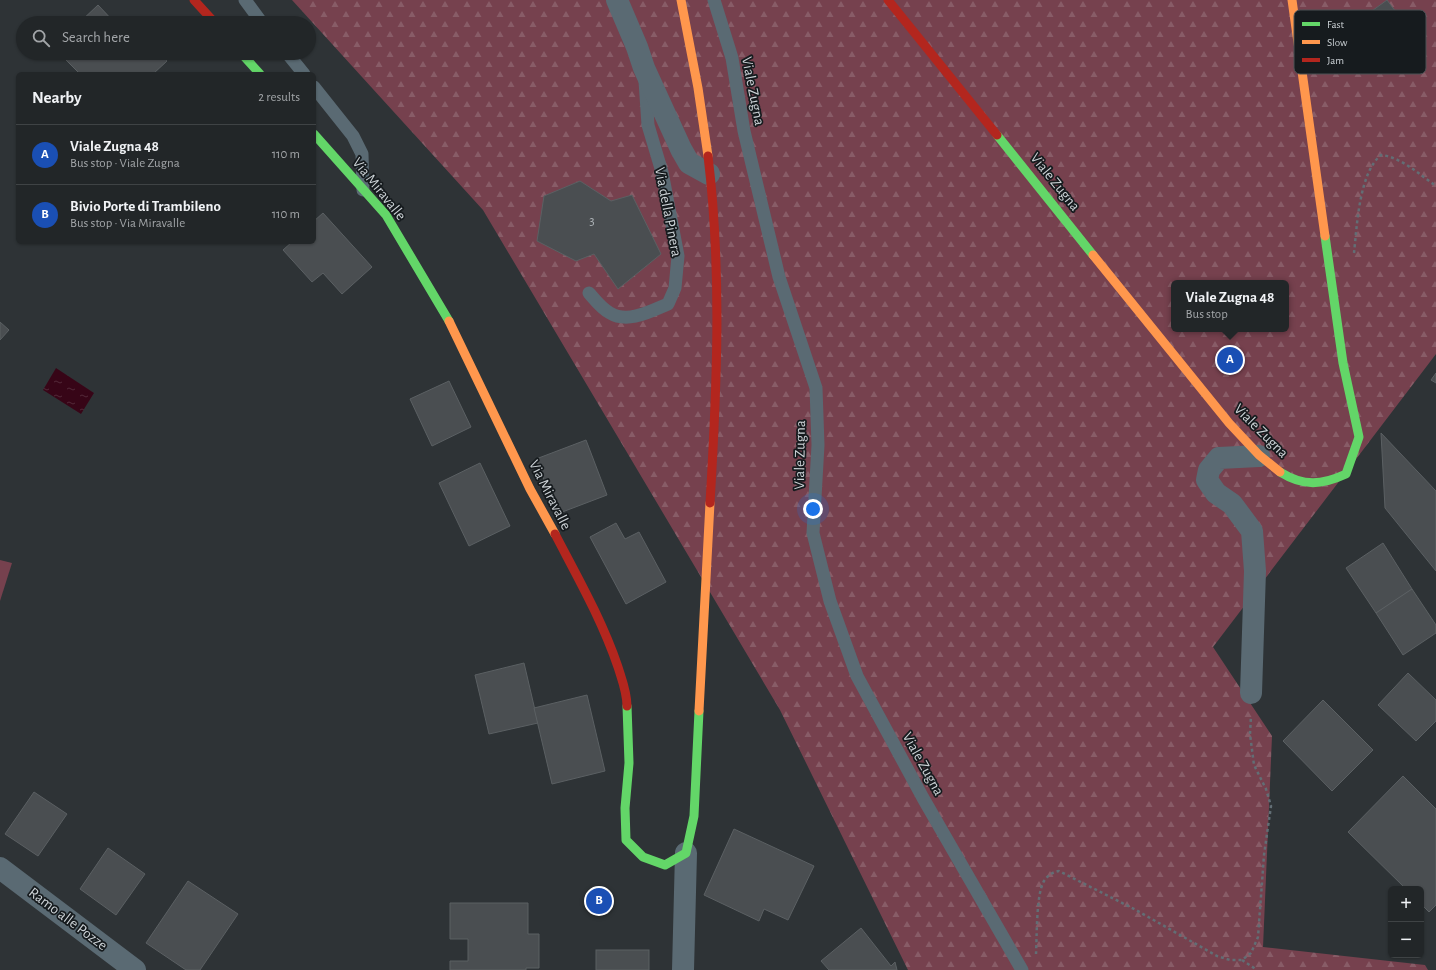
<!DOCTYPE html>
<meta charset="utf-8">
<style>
:root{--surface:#222628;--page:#2e3234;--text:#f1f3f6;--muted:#a2a5a8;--line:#3f4345;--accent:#959a9e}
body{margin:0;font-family:"Alegreya Sans",sans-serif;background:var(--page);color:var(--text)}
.controls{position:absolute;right:12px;bottom:12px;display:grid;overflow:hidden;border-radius:6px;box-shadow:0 1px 3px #0004}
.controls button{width:36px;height:36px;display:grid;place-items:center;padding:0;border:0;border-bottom:1px solid var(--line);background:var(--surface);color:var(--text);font:20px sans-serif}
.you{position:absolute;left:813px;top:509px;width:14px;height:14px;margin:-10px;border:3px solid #fff;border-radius:50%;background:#1a73e8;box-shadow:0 0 0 6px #1a73e833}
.badge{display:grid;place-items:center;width:26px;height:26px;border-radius:50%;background:var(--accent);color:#fff;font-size:13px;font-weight:700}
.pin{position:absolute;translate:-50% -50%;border:2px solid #fff;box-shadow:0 1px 4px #0006}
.popup{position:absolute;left:1171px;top:280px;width:118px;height:52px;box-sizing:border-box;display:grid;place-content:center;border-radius:6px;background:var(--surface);filter:drop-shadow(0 1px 3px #0005);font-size:13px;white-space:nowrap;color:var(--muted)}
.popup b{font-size:15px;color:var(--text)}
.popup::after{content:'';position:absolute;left:50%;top:100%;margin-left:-8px;border:8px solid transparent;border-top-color:var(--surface)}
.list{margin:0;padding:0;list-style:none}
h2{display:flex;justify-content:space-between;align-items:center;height:52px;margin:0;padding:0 16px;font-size:17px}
h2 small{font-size:13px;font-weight:400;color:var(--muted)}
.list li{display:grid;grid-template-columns:26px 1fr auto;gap:12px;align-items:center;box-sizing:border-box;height:60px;padding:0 16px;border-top:1px solid var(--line)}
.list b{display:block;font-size:15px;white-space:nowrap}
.list p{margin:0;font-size:13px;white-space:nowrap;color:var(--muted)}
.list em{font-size:13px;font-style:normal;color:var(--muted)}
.icon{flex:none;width:22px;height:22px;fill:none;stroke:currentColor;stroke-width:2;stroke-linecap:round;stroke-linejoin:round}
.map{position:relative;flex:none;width:1436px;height:970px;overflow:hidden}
.search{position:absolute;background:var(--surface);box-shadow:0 1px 3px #0004;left:16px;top:16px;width:300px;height:44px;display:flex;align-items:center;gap:10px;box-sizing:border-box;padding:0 14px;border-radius:22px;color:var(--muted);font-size:15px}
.panel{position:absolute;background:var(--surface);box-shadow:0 1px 3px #0004;left:16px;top:72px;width:300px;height:172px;border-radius:6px}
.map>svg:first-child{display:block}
.forest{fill:url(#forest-firs);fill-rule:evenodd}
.garden{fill:#76414e}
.water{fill:url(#water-ripples)}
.building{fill:#4a4e51;stroke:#5b6063}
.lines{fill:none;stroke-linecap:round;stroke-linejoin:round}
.path{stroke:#626e75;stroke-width:2.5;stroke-dasharray:3 3;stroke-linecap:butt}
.lane{stroke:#5a6a73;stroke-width:13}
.street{stroke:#5a6a73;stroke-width:22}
.fast{stroke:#63d668;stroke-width:9}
.slow{stroke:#ff974d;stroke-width:9}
.jam{stroke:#b3261e;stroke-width:9}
.labels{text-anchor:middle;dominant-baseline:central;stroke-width:3.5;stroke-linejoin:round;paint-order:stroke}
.number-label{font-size:13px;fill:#acb1b5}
.street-label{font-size:15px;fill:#ccd2d6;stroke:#161b1e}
.key{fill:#161b1e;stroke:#4d5255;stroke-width:1}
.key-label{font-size:11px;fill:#ccd2d6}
</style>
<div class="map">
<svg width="1436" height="970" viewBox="0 0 1436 970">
<defs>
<pattern id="forest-firs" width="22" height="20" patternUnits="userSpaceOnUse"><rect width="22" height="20" fill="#76414e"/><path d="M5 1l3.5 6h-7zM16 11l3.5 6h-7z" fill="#885c67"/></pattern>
<pattern id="water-ripples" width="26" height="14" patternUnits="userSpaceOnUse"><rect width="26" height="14" fill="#370517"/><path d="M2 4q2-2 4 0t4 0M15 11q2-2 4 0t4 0" fill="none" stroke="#532938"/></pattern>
</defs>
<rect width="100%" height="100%" fill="#2e3336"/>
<!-- forest -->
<path class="forest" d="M292,0H1436V354L1213,647L1272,736L1263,947L1425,965L1428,970H908L780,710L483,210ZM1174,283H1286V329H1174Z"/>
<!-- garden -->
<path class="garden" d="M0,560L12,563L0,601Z"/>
<!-- water -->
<path class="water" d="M56,368L94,393L81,414L43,390Z"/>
<!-- building -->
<g class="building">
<path d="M1387,0L1422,47L1391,69L1358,21Z"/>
<path d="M98,5L115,23H79Z"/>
<path d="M59,53H160L167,61L153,74H80Z"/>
<path d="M580,181L611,201L632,195L661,254L618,289L594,254L576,261L537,241L544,196Z"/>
<path d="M323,213L372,267L342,294L323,273L312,282L283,250L292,242H314V221Z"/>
<path d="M0,322L9,330L0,340Z"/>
<path d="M1436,373V383L1431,380Z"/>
<path d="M449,381L471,427L432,446L410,399Z"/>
<path d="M1381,433L1436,491V571L1385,508Z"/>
<path d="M586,440L607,495L557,514L536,459Z"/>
<path d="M480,463L510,526L469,546L439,483Z"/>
<path d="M616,523L625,539L639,532L666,582L626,604L590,537Z"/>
<path d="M1383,543L1412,589L1376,613L1346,568Z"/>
<path d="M1412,589L1436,625V633L1403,655L1376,613Z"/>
<path d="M524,663L538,723L489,734L475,675Z"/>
<path d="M1408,673L1436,700V721L1416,741L1378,705Z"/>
<path d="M587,695L605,771L552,784L534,708Z"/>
<path d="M1323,700L1373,750L1332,791L1283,741Z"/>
<path d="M1403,776L1436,809V905L1429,912L1421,904V889H1406L1348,832Z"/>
<path d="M34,792L67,814L38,856L5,834Z"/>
<path d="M734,829L814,866L788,920L764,909L759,921L704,895Z"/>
<path d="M108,848L145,874L116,915L80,889Z"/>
<path d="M188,881L238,914L200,970H186L146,943Z"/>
<path d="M450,903H528V934H539V968H526V970H450V961H468V939H450Z"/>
<path d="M861,928L891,966L895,962L897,970H829L821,961Z"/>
<rect x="596" y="950" width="53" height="20"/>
</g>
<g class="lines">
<!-- path -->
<g class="path">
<path d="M1354,253C1357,226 1359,173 1381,155C1401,157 1420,175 1436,186"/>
<path d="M1036,954C1037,937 1036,894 1044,881C1048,875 1053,872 1059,871L1136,910L1217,956L1230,960H1242L1251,953L1258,937L1264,855L1271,806L1266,789L1254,765L1250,734L1251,716"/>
<path d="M1242,960L1257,970"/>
</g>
<!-- lane -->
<g class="lane">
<path d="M245,0L262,23"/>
<path d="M714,0L732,58L744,131L779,277L816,388L818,445L813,533L830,601L857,676L923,798L1022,970"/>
<path d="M287,53L304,74"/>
<path d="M314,87L353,136L362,154L363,190"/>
<path d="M589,293C595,300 602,309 610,313C628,324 651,311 668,304L675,288L678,256L662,172L648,125L645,81"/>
</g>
<!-- street -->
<g class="street">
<path d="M617,0L637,47L644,68L681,149L689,163L709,174"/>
<path d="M1251,693L1255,571L1252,531L1232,504L1216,493L1207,480L1209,470L1219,458L1259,456"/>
<path d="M0,868L135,970"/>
<path d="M683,970L686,853"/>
</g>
<!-- fast -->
<g class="fast">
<path d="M241,53L260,74"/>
<path d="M314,134L386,215L449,321"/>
<path d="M997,135L1093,255"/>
<path d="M1280,472C1304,487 1322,485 1346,474L1359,437L1343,363L1325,236"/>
<path d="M627,706L629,763L625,808L626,840L643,857L665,865L686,853L694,816L699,711"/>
</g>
<!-- slow -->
<g class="slow">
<path d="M681,0L698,88L708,156"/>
<path d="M1292,0L1325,236"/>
<path d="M1093,255L1229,423L1259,455L1280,472"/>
<path d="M449,321L530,489L555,534"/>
<path d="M699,711L710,503"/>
</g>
<!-- jam -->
<g class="jam">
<path d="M194,0L215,23"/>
<path d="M888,0L997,135"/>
<path d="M708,156C722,271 717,387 710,503"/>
<path d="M555,534C578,578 602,620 618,667C622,680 627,692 627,706"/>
</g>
</g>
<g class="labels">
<!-- number labels -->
<g class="number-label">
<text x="592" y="221">3</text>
</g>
<!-- street labels -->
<g class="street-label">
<text transform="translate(753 91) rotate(79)">Viale Zugna</text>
<text transform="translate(1055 182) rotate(51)">Viale Zugna</text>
<text transform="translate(379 189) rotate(51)">Via Miravalle</text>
<text transform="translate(668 212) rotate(79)">Via della Pinera</text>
<text transform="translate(1261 431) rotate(45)">Viale Zugna</text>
<text transform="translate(800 455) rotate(-89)">Viale Zugna</text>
<text transform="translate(550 495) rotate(63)">Via Miravalle</text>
<text transform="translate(923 764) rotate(61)">Viale Zugna</text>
<text transform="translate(68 919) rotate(37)">Ramo alle Pozze</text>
</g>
</g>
<!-- legend -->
<rect x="1294" y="10" width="132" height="64" rx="6" class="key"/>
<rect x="1302" y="22" width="18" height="4" fill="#63d668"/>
<rect x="1302" y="40" width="18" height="4" fill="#ff974d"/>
<rect x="1302" y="58" width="18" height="4" fill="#b3261e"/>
<g class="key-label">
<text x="1327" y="28">Fast</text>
<text x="1327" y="46">Slow</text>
<text x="1327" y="64">Jam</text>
</g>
</svg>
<div class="controls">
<button>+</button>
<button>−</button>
</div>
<div class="you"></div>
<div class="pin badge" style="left:1230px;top:360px;background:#1a4fb4">A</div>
<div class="popup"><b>Viale Zugna 48</b>Bus stop</div>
<div class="pin badge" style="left:599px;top:901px;background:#1a4fb4">B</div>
<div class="search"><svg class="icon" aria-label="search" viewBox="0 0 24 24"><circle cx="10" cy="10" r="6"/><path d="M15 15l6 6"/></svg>Search here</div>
<section class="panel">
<h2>Nearby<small>2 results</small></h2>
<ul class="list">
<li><span class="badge" style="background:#1a4fb4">A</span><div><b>Viale Zugna 48</b><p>Bus stop · Viale Zugna</p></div><em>110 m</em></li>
<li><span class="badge" style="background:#1a4fb4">B</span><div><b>Bivio Porte di Trambileno</b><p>Bus stop · Via Miravalle</p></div><em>110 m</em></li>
</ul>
</section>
</div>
